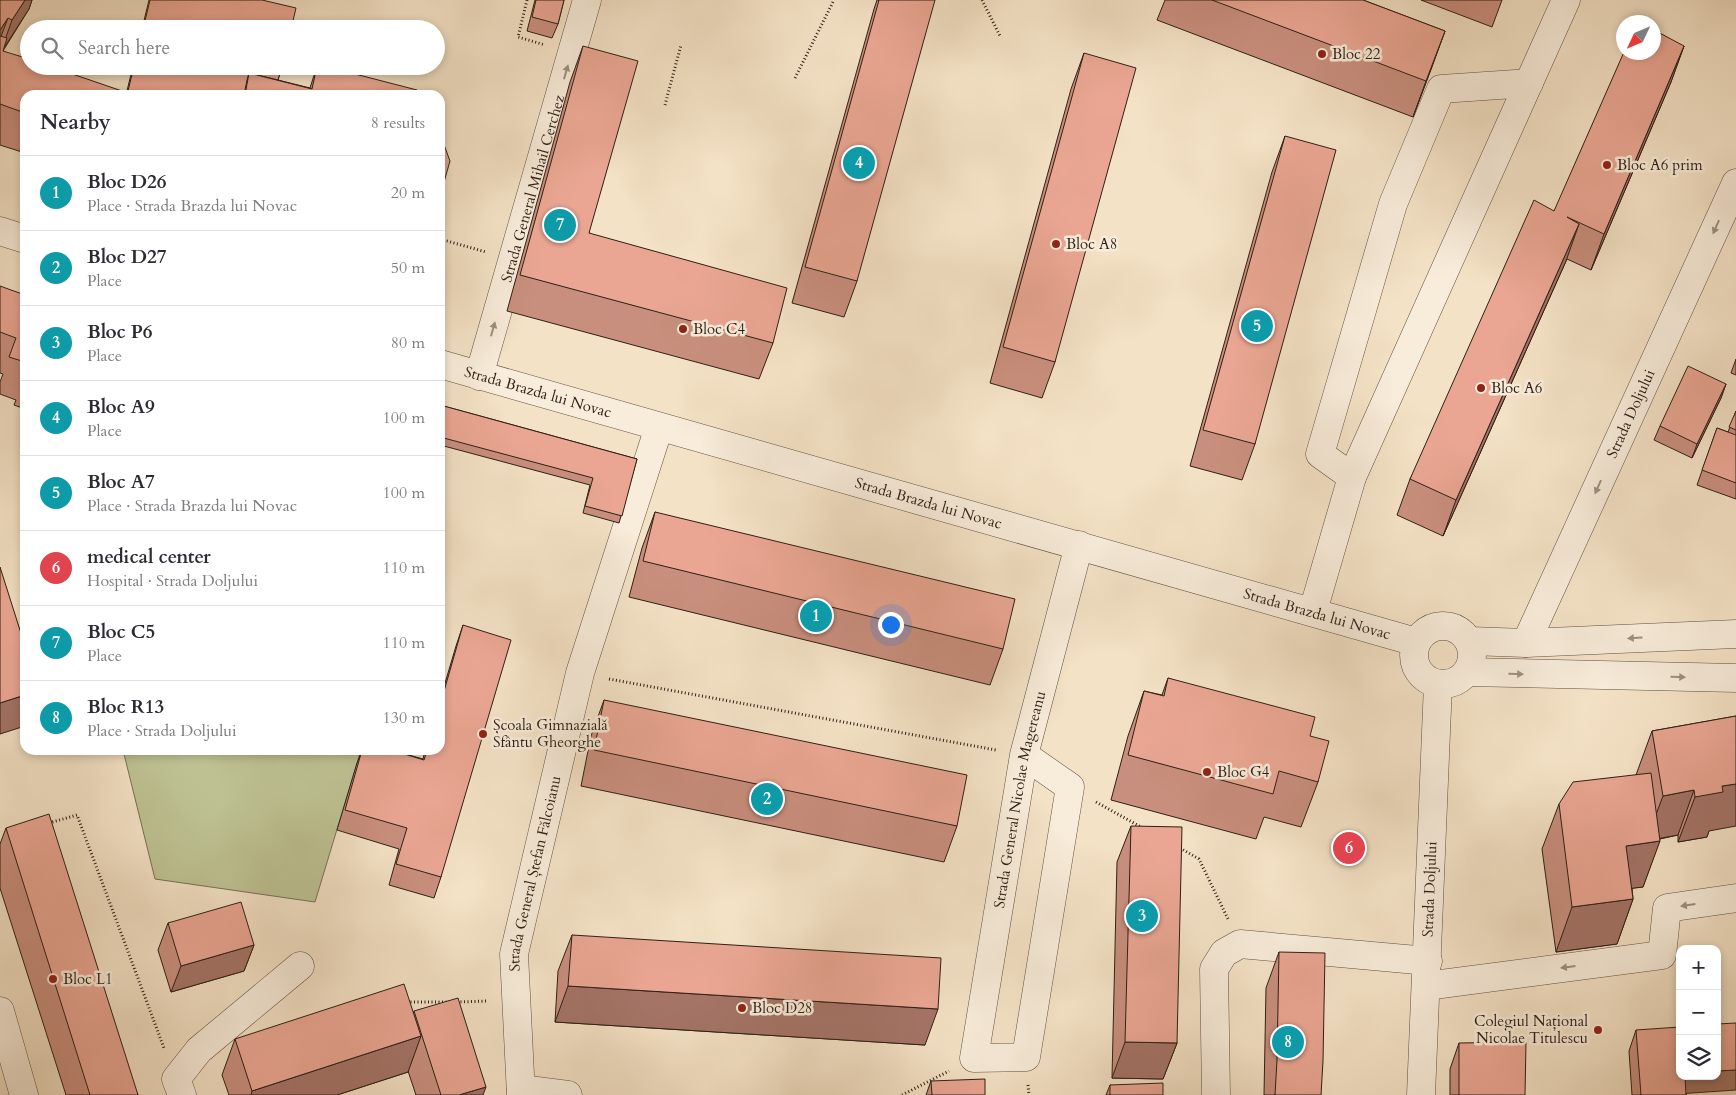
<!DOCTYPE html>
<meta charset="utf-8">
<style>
:root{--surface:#fff;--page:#f7f7f7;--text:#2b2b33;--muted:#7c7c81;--line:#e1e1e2;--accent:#1a73e8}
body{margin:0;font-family:Cardo,serif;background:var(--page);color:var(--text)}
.controls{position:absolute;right:15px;bottom:15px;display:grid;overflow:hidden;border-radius:10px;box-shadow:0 2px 8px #0003}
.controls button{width:45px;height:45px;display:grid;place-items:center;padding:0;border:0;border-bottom:1px solid var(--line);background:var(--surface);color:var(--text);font:25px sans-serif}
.compass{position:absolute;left:1616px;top:15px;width:45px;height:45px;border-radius:50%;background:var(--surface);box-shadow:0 2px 8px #0003;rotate:226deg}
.you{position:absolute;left:890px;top:624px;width:18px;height:18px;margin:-12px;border:4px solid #fff;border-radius:50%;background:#1a73e8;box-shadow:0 0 0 8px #1a73e833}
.badge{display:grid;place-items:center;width:32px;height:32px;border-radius:50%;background:var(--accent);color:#fff;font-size:16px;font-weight:700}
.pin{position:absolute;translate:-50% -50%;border:2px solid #fff;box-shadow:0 1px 5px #0006}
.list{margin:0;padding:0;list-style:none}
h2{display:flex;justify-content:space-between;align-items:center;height:65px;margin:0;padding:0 20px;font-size:21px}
h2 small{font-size:16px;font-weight:400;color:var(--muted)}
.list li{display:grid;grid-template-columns:32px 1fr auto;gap:15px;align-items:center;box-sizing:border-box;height:75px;padding:0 20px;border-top:1px solid var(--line)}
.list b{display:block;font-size:19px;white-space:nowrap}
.list p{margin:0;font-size:16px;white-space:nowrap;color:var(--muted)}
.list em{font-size:16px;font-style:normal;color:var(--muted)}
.icon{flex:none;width:28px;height:28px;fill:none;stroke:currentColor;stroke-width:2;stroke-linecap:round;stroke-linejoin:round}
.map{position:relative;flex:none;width:1736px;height:1095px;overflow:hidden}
.search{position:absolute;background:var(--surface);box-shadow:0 2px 8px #0003;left:20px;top:20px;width:425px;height:55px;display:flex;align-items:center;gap:12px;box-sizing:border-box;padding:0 18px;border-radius:28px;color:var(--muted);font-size:19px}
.panel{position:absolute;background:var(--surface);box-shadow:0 2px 8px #0003;left:20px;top:90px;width:425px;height:665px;border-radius:15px}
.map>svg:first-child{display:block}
.park{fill:#bec293;stroke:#767054}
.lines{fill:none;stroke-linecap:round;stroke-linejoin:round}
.minor-casing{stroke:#605041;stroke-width:29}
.path{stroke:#2e1f15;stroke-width:3;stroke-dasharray:1 2.5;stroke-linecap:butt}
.minor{stroke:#f8ecda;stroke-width:28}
.wall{fill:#c98f7e;stroke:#2e1f15}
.shaded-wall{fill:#a47467;stroke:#2e1f15}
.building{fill:#eaa693;stroke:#2e1f15}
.oneway{fill:#9d9081}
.poi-dot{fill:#8f2418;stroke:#f8ecda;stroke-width:2}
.labels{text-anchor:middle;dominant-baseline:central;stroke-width:5;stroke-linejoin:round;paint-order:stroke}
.poi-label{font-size:15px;fill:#2e1f15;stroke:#f8ecda;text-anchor:start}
.street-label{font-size:15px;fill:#2e1f15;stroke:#f8ecda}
</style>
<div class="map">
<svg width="1736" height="1095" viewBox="0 0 1736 1095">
<rect width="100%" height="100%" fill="#f4e2c6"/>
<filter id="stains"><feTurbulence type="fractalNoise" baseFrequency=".004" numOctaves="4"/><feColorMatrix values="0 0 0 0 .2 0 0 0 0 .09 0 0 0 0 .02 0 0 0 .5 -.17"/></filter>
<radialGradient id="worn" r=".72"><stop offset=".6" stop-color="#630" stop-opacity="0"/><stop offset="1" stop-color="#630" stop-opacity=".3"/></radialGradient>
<!-- park -->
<path class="park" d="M123,750H361L315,902L155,879Z"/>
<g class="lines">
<defs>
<g id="minor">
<path d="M0,231L25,239"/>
<path id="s1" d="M440,364L1416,642"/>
<path id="s2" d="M479,376L587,0"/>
<path d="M1352,477L1320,454L1393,204L1441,89L1529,83"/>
<path d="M1313,611L1352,477L1566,0"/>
<circle cx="1443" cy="655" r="29"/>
<path d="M1470,641L1526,643L1736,634"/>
<path id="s3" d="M1526,643L1736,183"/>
<path d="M1467,672L1736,678"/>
<path id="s4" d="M1024,755L1070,787L1026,1057L974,1058L1024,755L1079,545"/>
<path d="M1426,986L1662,955L1667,908L1736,898"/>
<path d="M0,1011L24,1095"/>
<path d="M521,1089L568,1095"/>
<path d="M182,1095L176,1079L199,1050L300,966"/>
<path id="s5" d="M521,1095L514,954L580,673L659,427"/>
<path d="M1216,1095L1214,969L1224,953L1240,944L1428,961"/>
<path id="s6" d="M1421,1095L1438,684"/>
</g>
</defs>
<!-- minor casing -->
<use href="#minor" class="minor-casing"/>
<!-- path -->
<g class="path">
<path d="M527,0L518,37L545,45"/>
<path d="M982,0L1000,36"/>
<path d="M795,78L834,0"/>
<path d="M665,105L681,45"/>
<path d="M440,239L486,252"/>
<path d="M609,679L996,750"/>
<path d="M1096,802L1141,827"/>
<path d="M49,823L77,815L164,1048"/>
<path d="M1180,848L1199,859L1228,919"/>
<path d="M407,1002H449"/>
<path d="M457,1002L488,1001"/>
<path d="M1028,1085L1029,1095"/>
<path d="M902,1095L949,1071"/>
</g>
<!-- minor -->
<use href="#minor" class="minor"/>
</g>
<!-- wall -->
<g class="wall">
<path d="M0,0H32L29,9L3,51L25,95V153L0,145Z"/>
<path d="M149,0H262L291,29H142Z"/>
<path d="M535,0H564L558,24L552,38L527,31Z"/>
<path d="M877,0H879L857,281L844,317L792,303L874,9Z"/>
<path d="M1165,0H1363L1445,31L1413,117L1157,20Z"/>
<path d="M1421,0H1502L1492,27Z"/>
<path d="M583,46L589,233L773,343L759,379L507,311L570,82Z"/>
<path d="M1684,46L1671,82L1591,270L1567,259L1443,536L1397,515L1410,479L1554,211Z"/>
<path d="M1084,53L1055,362L1042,398L990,383L1071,89Z"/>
<path d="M133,66H282L278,80L310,88L317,66L416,95H126Z"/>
<path d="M1285,136L1255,444L1242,480L1190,466L1272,172Z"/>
<path d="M0,286L25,310V409L14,405L16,400L0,394V382L3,374L0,373Z"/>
<path d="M1736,359V375L1731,373Z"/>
<path d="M1726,384L1721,398L1692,458L1654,440L1660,426Z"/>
<path d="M440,405L637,459L619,523L583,513L590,485L440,445Z"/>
<path d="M1736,411V499L1697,485L1717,428L1728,432Z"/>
<path d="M655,512L1003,649L990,685L629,597L642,548Z"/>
<path d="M463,625L441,877L434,898L389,885L399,849L337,830L357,763L362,750H391L423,759L425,750H440V700L456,646Z"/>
<path d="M1168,678L1310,736L1318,782L1301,827L1264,817L1256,839L1111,800L1128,736L1144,691L1162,695Z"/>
<path d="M604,700L957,826L944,862L581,786L591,736Z"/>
<path d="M1736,716L1709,831L1707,837L1678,842V835L1660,839L1643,887L1632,888L1633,899L1617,944L1556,952L1542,849L1559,804L1636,775L1652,731Z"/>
<path d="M1131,826L1177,1043L1163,1079L1112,1078L1117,862Z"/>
<path d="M6,828L138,1095H66L0,888V844Z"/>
<path d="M168,923L254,945L244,971L171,992L158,950Z"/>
<path d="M572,935L925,1045L555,1022L558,971Z"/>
<path d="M1279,952L1321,1095H1264L1266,988Z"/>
<path d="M414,1011L483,1095H416L408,1071V1072L337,1095H229L222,1075L235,1039L413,1013Z"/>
<path d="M1636,1030L1686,1094L1687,1095H1632L1629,1051Z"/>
<path d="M1459,1043L1525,1095H1450V1069Z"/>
<path d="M931,1081L985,1095H926Z"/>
<path d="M1110,1085L1163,1095H1106Z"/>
</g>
<!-- shaded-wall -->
<g class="shaded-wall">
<path d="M25,0H32L29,9L0,54L12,20Z"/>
<path d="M8,18L0,39V30Z"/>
<path d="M1445,31L1432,67L1413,117L1426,81Z"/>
<path d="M1684,46L1671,82L1591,270L1604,234Z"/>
<path d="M1579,224L1566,261L1443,536L1456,500Z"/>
<path d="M1726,384L1721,398L1692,458L1697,444Z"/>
<path d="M25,695V726L0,734V703Z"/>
<path d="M1736,784V826L1709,831L1707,837L1678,842L1695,797L1722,786Z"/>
<path d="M1694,790L1678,835L1646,841L1663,796Z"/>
<path d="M1660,841L1643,887L1610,891L1626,846Z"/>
<path d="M1633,899L1617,944L1556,952L1572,907Z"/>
<path d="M254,945L244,971L171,992L181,966Z"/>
<path d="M568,986L938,1009L925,1045L555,1022Z"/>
<path d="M421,1036L408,1072L337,1095H251L252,1091Z"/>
<path d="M1125,1042L1177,1043L1163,1079L1112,1078Z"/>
<path d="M1736,1070V1090L1677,1094L1684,1076H1717V1071Z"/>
<path d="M486,1087L483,1095H459Z"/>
</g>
<!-- building -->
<g class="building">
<path d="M0,0H25L12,20L8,18L0,30Z"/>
<path d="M150,0H262L296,8L291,29H143Z"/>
<path d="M536,0H564L558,24L532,17Z"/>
<path d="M879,0H935L857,281L805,267Z"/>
<path d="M1212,0H1363L1445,31L1426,81Z"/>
<path d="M1654,30L1684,46L1604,234L1567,217L1579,224L1456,500L1410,479L1534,200L1554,211L1624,52H1654Z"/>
<path d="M0,36L7,38L3,51L29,59V66H49L122,91L121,95H25V113L0,104Z"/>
<path d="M583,46L638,61L589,233L787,288L773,343L520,275Z"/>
<path d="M1084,53L1136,68L1055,362L1003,347Z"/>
<path d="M134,66H282L278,80L249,73L247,80L244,95H127Z"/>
<path d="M317,66H324L417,90L416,95H245L249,73L312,89Z"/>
<path d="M440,134L450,161L440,196Z"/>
<path d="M1285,136L1336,150L1255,444L1203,430Z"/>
<path d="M0,286L25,295V308L22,319L25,310V362L9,357L16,338L0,332Z"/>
<path d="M1688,366L1726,384L1697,444L1660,426Z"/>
<path d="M440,405L637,459L622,516L585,506L593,478L440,437Z"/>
<path d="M1736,411V430L1729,427Z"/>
<path d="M1717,428L1736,435V483L1702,470Z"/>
<path d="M655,512L1015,599L1003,649L643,561Z"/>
<path d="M0,567L25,646V695L0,703Z"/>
<path d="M463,625L511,640L441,877L396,864L407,828L345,810L362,750H391L424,760L427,750H440V705Z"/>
<path d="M1168,678L1315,717L1310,736L1329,741L1318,782L1279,771L1273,794L1128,755L1144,691L1164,696Z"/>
<path d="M604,700L967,775L957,826L594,750Z"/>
<path d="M1736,716V784L1722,786L1723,792L1695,797L1694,790L1663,796L1652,731Z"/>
<path d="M1651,773L1660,841L1626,846L1633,899L1572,907L1559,804L1573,782Z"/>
<path d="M49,814L138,1095H90L6,828Z"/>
<path d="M1131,826L1182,827L1177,1043L1125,1042Z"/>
<path d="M241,902L254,945L181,966L168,923Z"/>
<path d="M572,935L941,958L938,1009L568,986Z"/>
<path d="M1279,952L1325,953L1323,1061L1321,1095H1275L1277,1060Z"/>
<path d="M404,984L421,1036L252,1091L235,1039Z"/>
<path d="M458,998L486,1087L459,1095H441L414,1011Z"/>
<path d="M1736,1023V1070L1717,1071V1024Z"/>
<path d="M1680,1027V1076H1685L1686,1095H1641L1636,1030Z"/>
<path d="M1526,1042L1525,1095H1459V1043Z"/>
<path d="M985,1079V1095H932L931,1081Z"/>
<path d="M1163,1083V1095H1110V1085Z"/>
</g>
<!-- one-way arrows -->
<defs><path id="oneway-solid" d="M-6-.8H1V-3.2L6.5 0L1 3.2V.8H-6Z" transform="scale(1.25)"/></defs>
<g class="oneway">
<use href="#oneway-solid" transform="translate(566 72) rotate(-74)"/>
<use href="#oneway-solid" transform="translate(1716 227) rotate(114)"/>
<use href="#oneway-solid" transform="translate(493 329) rotate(-74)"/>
<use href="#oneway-solid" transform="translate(1598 487) rotate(114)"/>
<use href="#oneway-solid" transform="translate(1635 638) rotate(177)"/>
<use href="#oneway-solid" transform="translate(1516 674) rotate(1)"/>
<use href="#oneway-solid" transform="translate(1678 677) rotate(1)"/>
<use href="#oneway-solid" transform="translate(1688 905) rotate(172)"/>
<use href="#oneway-solid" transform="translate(1568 967) rotate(173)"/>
</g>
<!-- markers -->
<g class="poi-dot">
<circle cx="1322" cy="54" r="5"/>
<circle cx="1607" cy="165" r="5"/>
<circle cx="1056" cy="244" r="5"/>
<circle cx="683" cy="329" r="5"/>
<circle cx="1481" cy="388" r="5"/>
<circle cx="483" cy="734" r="5"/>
<circle cx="1207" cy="772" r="5"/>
<circle cx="53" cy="979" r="5"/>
<circle cx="742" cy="1008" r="5"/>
<circle cx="1598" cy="1030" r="5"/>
</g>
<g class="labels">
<!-- poi labels -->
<g class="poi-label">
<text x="1332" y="54">Bloc 22</text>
<text x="1617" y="165">Bloc A6 prim</text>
<text x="1066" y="244">Bloc A8</text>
<text x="693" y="329">Bloc C4</text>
<text x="1491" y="388">Bloc A6</text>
<text x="493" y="725">Școala Gimnazială<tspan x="493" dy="17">Sfântu Gheorghe</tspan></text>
<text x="1217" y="772">Bloc G4</text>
<text x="63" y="979">Bloc L1</text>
<text x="752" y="1008">Bloc D28</text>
<text x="1588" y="1021" text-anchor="end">Colegiul Național<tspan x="1588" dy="17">Nicolae Titulescu</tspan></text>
</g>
<!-- street labels -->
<g class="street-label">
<text stroke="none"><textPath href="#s2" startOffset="195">Strada General Mihail Cerchez</textPath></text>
<text stroke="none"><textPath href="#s1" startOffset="102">Strada Brazda lui Novac</textPath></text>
<text stroke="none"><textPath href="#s3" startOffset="252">Strada Doljului</textPath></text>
<text stroke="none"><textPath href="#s1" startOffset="508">Strada Brazda lui Novac</textPath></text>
<text stroke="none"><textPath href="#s1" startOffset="912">Strada Brazda lui Novac</textPath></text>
<text stroke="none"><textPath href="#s4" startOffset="644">Strada General Nicolae Magereanu</textPath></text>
<text stroke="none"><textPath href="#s5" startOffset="224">Strada General Ștefan Fălcoianu</textPath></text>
<text stroke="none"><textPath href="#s6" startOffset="206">Strada Doljului</textPath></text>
</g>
</g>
<rect width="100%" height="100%" filter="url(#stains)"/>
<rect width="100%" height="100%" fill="url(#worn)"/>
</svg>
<div class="controls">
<button>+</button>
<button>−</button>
<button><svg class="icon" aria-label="layers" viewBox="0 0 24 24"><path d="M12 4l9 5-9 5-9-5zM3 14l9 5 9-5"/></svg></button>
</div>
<svg class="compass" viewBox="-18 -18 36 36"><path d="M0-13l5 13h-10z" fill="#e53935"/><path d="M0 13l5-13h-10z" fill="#7c7c81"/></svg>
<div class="you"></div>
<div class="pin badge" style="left:816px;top:616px;background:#0f9aa8">1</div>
<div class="pin badge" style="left:767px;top:799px;background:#0f9aa8">2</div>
<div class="pin badge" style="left:1142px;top:916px;background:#0f9aa8">3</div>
<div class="pin badge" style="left:859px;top:163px;background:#0f9aa8">4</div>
<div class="pin badge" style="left:1257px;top:326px;background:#0f9aa8">5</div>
<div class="pin badge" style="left:1349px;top:848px;background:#e0444e">6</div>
<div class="pin badge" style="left:560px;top:225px;background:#0f9aa8">7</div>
<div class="pin badge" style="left:1288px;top:1042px;background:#0f9aa8">8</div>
<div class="search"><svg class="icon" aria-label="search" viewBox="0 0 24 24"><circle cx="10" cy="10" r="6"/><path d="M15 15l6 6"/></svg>Search here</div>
<section class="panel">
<h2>Nearby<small>8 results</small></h2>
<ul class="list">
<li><span class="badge" style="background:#0f9aa8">1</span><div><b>Bloc D26</b><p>Place · Strada Brazda lui Novac</p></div><em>20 m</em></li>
<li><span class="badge" style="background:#0f9aa8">2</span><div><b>Bloc D27</b><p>Place</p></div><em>50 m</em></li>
<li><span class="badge" style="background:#0f9aa8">3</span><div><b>Bloc P6</b><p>Place</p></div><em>80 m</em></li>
<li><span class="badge" style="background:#0f9aa8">4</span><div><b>Bloc A9</b><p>Place</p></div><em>100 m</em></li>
<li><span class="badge" style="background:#0f9aa8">5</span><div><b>Bloc A7</b><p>Place · Strada Brazda lui Novac</p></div><em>100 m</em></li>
<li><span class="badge" style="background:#e0444e">6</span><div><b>medical center</b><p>Hospital · Strada Doljului</p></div><em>110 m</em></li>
<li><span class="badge" style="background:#0f9aa8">7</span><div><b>Bloc C5</b><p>Place</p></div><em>110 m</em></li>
<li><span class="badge" style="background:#0f9aa8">8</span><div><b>Bloc R13</b><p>Place · Strada Doljului</p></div><em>130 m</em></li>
</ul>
</section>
</div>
